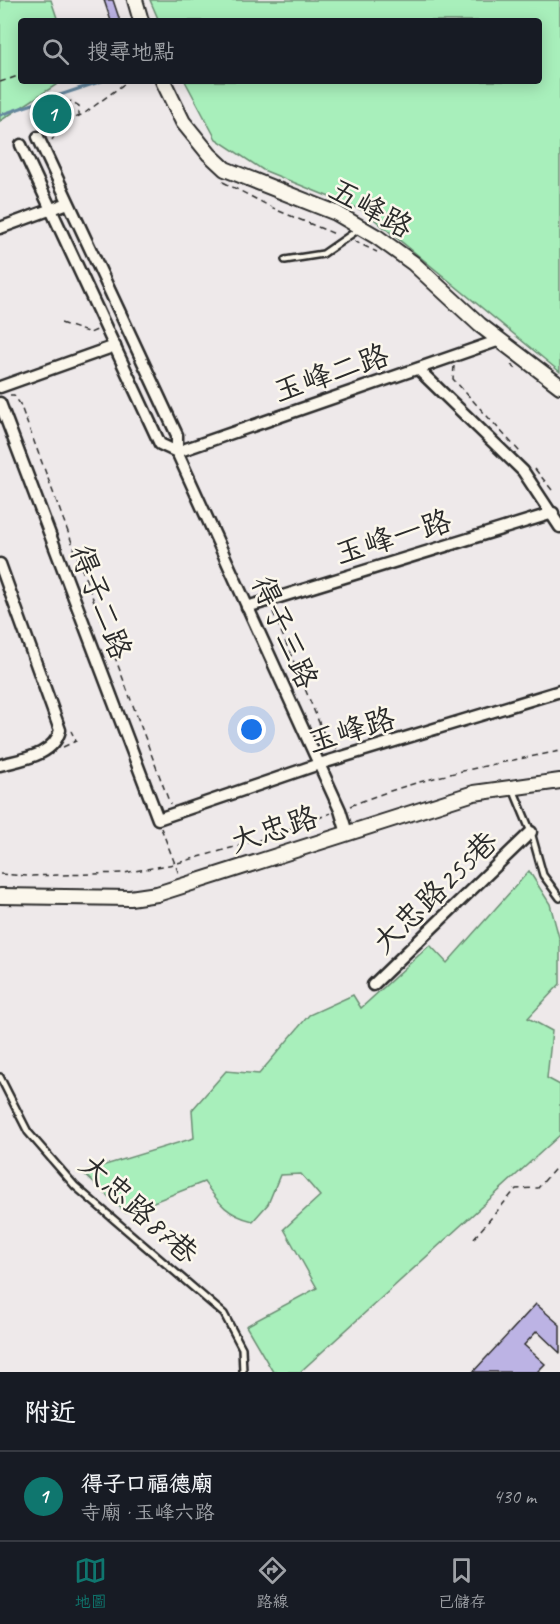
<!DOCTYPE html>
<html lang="zh-TW">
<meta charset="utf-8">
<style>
:root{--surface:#171b24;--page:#20242c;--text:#f1f3f6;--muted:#9ea1a6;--line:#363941;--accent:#0f766e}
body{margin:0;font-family:Caveat,"LXGW WenKai TC",sans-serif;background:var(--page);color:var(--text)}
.you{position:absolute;left:252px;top:730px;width:21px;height:21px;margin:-15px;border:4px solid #fff;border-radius:50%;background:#1a73e8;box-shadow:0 0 0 9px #1a73e833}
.badge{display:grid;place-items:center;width:39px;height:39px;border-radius:50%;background:var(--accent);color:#fff;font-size:20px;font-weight:700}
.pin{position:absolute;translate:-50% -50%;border:3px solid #fff;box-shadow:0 2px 6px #0006}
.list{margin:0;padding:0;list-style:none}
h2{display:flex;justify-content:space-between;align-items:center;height:78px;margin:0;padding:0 24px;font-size:26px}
h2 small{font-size:20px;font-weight:400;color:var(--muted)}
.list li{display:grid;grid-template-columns:39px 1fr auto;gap:18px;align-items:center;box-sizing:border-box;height:90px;padding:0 24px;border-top:2px solid var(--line)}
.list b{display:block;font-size:22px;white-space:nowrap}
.list p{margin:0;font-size:20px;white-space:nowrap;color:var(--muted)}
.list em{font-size:20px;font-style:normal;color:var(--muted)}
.icon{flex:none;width:33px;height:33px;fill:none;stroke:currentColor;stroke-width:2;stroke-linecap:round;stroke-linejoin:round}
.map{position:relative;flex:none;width:560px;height:1372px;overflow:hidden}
.search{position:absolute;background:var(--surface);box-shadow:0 3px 15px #0003;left:18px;right:18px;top:18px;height:66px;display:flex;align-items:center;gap:15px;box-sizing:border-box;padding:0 21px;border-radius:6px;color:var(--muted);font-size:22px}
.sheet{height:168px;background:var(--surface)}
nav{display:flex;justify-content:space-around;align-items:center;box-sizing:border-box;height:84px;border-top:2px solid var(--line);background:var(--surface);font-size:16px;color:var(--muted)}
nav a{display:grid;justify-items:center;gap:3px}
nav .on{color:var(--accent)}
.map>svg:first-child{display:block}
.green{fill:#a8efbb;stroke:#6a8d73;stroke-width:1.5}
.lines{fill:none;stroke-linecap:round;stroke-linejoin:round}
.stream{stroke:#65879e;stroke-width:3}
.building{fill:#bcb3e4;stroke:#2b2b2b;stroke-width:1.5}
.service-casing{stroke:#2b2b2b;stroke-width:10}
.minor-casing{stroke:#2b2b2b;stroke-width:15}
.tertiary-casing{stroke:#2b2b2b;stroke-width:18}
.path{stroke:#2b2b2b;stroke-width:1.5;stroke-dasharray:6 4.5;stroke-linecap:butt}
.service{stroke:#fbf7ec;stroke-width:5}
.minor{stroke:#fbf7ec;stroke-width:10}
.tertiary{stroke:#fbf7ec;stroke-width:14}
.labels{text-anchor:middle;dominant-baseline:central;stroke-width:5;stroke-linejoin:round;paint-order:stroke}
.street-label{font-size:30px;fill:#2b2b2b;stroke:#fbf7ec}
</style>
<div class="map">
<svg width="560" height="1372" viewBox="0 0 560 1372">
<rect width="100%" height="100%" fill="#eee9ea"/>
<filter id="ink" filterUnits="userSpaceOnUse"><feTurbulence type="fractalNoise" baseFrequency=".0167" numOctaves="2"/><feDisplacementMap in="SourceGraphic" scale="12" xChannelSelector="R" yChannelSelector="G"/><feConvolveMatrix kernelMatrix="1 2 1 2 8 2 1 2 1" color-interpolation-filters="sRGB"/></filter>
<g filter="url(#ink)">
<!-- green -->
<g class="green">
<path d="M0,0H51L58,21H21V81H62L0,121Z"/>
<path d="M150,0H560V372L364,211L263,170L216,139L185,81H539V21H159Z"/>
<path d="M529,871L550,904L560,941V984L528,1018L552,1031L547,1078L560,1085V1135L300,1372H273L246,1326L317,1288L284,1229L320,1196L301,1174L280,1175L268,1204L253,1221C227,1215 219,1203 204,1182L126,1213L82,1172L194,1138L192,1110L226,1071L259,1074L309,1015L353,995L361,1008L430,945L447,963Z"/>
</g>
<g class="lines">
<!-- stream -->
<path class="stream" d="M0,115L102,81"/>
</g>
<!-- building -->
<g class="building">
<path d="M104,0H113L120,21H111Z"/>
<path d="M536,1304L560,1325V1353L537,1331L524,1345L545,1364L537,1372H473Z"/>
</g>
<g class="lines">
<defs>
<g id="service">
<path d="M285,260L323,254L359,229"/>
<path d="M513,789L531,832L543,875L560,898"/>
<path d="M0,1077L28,1132L75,1186L224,1314L242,1348L243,1372"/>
</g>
<g id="minor">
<path d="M38,137L177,435V452L340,810L347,833"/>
<path d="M21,145L160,444L177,452"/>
<path d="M0,228L68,203"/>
<path d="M418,369L523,471L560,527"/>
<path d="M0,387L115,346"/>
<path d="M0,403L158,819L319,764L560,691"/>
<path d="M177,452L500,340"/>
<path d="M0,564L60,730C54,756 22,759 0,765"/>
<path d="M247,607L553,513"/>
<path d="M373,985L531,832"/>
</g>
<g id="tertiary">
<path d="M135,0L141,21"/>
<path d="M163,81L183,122L209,154L225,169L336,213L377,237L413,263L480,325L560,386"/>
<path d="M0,896L130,898L157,894L474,793L560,781"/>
</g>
</defs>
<!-- service casing -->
<use href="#service" class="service-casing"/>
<!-- minor casing -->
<use href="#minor" class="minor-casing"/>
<!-- tertiary casing -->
<use href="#tertiary" class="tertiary-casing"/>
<!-- path -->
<g class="path">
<path d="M0,82L21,75"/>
<path d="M51,119L71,101L79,106V115"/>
<path d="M48,132L85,113L128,81"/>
<path d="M52,140L60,126"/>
<path d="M223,182L279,211L335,234"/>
<path d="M354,241L377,252"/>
<path d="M61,323L90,333L97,330"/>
<path d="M511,365L519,371"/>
<path d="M454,366L453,379L520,452"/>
<path d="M10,395H14L20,404L170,804"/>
<path d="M535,469L552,490L551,494"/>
<path d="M273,612L328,744L338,748"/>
<path d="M63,747L76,741L71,731"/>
<path d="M350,806C417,778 488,765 560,751"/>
<path d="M161,828L179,874"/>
<path d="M0,874L28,876L124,873L174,864L270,837L331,813"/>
<path d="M474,1238L516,1189L538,1188L560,1163"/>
</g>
<!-- service -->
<use href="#service" class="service"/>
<!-- minor -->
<use href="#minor" class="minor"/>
<!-- tertiary -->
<use href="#tertiary" class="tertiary"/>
</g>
</g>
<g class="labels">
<!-- street labels -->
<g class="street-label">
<text transform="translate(371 208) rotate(29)">五峰路</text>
<text transform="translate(331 373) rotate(-19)">玉峰二路</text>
<text transform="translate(393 537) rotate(-17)">玉峰一路</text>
<text transform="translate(101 602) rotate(69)">得子二路</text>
<text transform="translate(285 632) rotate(66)">得子三路</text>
<text transform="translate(351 730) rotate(-17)">玉峰路</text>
<text transform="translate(274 829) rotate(-18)">大忠路</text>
<text transform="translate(435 892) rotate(-44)">大忠路255巷</text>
<text transform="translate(139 1209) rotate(42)">大忠路87巷</text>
</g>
</g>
</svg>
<div class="you"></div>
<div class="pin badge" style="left:52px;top:114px">1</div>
<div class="search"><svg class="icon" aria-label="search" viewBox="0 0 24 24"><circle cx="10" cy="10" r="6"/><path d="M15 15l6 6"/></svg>搜尋地點</div>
</div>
<section class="sheet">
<h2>附近<small></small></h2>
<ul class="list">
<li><span class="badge">1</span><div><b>得子口福德廟</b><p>寺廟 · 玉峰六路</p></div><em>430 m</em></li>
</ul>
</section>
<nav>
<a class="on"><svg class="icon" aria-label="map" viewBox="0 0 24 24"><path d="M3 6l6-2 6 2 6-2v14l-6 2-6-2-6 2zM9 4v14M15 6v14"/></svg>地圖</a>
<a><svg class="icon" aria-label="directions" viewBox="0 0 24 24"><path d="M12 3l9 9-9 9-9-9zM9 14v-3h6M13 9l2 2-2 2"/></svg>路線</a>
<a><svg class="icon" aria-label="saved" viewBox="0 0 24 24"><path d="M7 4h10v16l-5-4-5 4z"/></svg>已儲存</a>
</nav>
